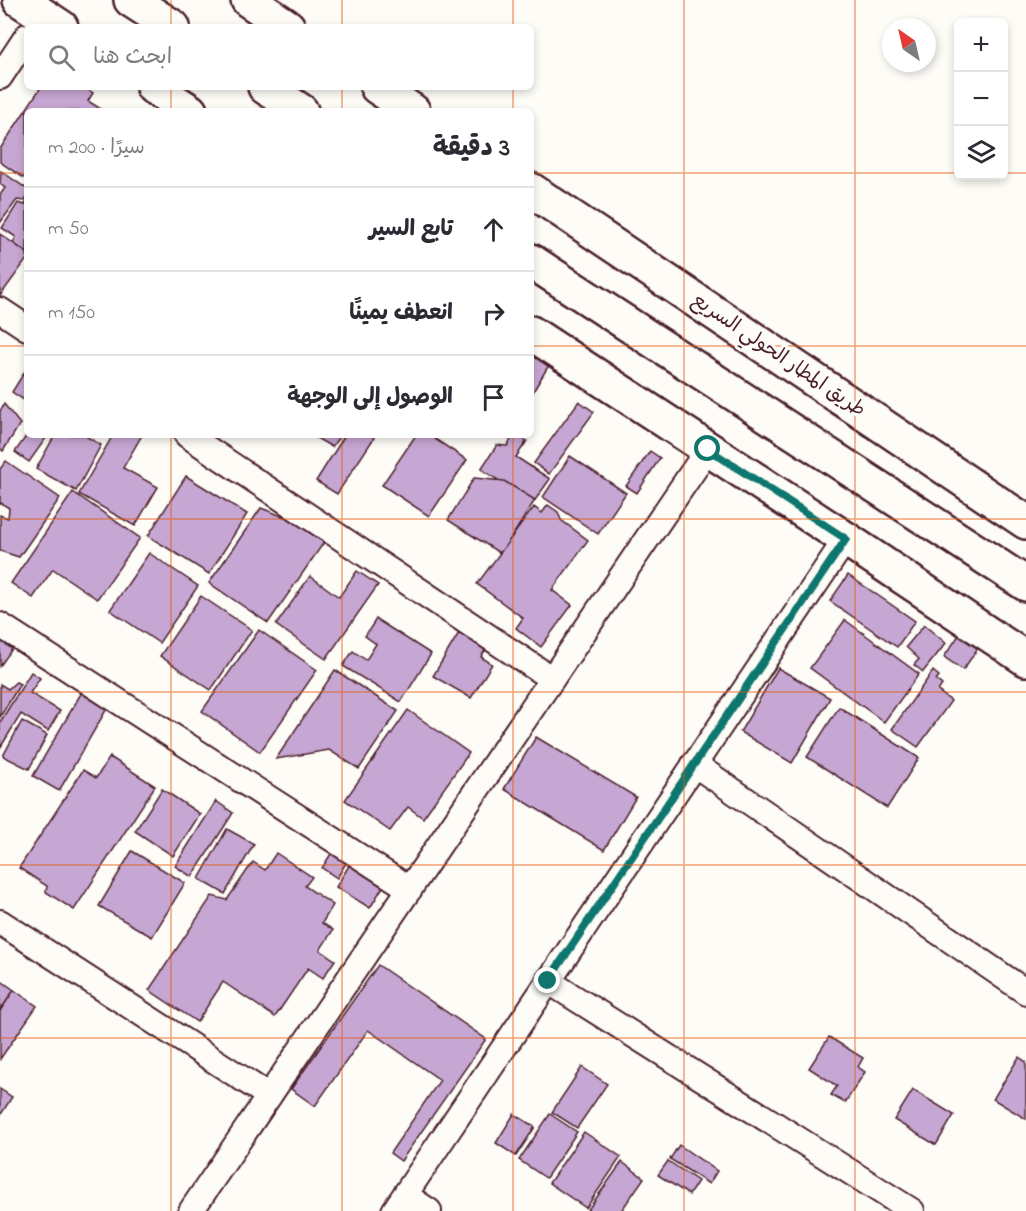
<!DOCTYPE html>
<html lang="ar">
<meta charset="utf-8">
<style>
:root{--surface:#fff;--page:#f7f7f7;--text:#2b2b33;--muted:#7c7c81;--line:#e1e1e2}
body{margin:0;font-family:"Indie Flower","Playpen Sans Arabic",sans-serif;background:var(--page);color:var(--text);direction:rtl}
.controls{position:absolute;right:18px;top:18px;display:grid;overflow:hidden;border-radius:9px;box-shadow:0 3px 9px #0003}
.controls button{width:54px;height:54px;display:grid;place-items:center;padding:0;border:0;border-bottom:2px solid var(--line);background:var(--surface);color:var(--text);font:30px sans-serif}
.compass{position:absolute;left:882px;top:18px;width:54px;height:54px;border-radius:50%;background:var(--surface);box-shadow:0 3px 9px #0003;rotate:326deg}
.stop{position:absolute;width:18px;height:18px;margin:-14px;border:4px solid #0f766e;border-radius:50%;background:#fff}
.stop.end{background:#0f766e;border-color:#fff;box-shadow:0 2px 6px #0008}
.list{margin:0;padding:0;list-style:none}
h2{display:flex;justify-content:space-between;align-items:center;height:78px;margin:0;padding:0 24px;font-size:26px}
h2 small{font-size:20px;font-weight:400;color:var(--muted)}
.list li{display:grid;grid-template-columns:39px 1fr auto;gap:18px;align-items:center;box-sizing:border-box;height:84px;padding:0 24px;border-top:2px solid var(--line)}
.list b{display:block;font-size:22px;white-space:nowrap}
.list em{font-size:20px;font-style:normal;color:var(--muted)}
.icon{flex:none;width:33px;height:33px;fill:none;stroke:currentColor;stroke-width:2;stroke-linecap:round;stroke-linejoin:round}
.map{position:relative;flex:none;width:1026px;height:1211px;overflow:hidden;direction:ltr}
.search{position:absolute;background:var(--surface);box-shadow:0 3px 9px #0003;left:24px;top:24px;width:510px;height:66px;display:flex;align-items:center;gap:15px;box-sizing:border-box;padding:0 21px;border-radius:9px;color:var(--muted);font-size:22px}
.panel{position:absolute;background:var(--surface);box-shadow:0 3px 9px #0003;left:24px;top:108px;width:510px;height:330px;border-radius:9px;direction:rtl}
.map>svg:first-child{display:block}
.building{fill:#c6a6d2;stroke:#4a1f2b;stroke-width:1.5}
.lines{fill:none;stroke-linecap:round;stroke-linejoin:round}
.street-casing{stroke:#4a1f2b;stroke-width:28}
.secondary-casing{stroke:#4a1f2b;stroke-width:38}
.highway-casing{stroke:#4a1f2b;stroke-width:38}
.street{stroke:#fdfcf7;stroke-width:24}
.secondary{stroke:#fdfcf7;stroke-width:33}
.highway{stroke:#fdfcf7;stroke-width:33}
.route{stroke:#0f766e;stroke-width:8}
.grid{fill:none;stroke:#e8590c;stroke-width:1.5;stroke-opacity:0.55}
.labels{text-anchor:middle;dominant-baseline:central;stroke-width:6;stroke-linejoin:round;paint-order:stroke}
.street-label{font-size:20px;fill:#4a1f2b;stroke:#fdfcf7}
</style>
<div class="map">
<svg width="1026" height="1211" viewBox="0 0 1026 1211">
<rect width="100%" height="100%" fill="#fdfcf7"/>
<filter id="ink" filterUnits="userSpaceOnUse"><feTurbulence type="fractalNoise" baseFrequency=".0167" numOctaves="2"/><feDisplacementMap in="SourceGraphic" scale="12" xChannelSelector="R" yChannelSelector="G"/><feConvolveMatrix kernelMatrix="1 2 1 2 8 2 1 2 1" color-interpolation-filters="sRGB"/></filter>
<g filter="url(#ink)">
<!-- building -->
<g class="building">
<path d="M41,87H65L68,89L70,87H84L93,93L88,101L104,111H27V180L0,162V149Z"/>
<path d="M1,171L27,189V197L25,201L17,200L0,223V195L5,188L0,184Z"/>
<path d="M27,201V253L13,243L16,237L2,228L18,203L25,205Z"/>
<path d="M0,234L27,253V259L0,296Z"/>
<path d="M531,341L555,355L531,395Z"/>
<path d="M27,368V402L12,392Z"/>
<path d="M579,401L594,412L549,474L534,463Z"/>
<path d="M4,404L20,424L3,451L0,448V411Z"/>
<path d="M27,435H42L46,438L29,462L15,452Z"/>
<path d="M55,435H84L101,445L76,491L36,469Z"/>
<path d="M113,435H142L123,468L158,487L135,526L79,494Z"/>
<path d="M311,435H340L332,447Z"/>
<path d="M345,435H370L374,438L337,494L316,481Z"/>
<path d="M416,435H429L467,460L429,516L382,485Z"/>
<path d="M514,435H518L527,441L516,457L550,479L533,503L481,469L497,445L507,446Z"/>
<path d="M650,451L660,458L637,493L626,486Z"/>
<path d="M570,456L626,493L598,534L543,497Z"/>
<path d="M6,461L60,498L19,557L0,551V515L8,518L9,508L1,503L0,505V469Z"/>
<path d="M186,476L247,514L209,574L148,536Z"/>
<path d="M474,478L504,481L535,500L501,554L448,520Z"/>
<path d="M73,492L140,538L97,599L53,569L33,598L11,583Z"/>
<path d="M548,505L558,512L561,520L588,540L552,590L572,605L541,647L516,628L523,618L477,584L534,507L542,513Z"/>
<path d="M261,508L311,527L327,538L268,623L209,583Z"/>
<path d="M149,553L198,586L159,643L110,610Z"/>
<path d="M357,571L378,585L326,659L276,625L310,576L339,597Z"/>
<path d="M848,575L915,621L897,647L830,601Z"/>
<path d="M201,596L252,630L211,690L160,656Z"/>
<path d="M376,619L431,654L401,702L343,666L353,651L366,660L376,644L365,636Z"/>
<path d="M845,620L919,674L884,722L810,668Z"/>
<path d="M924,625L946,643L923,672L914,665L919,659L906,647Z"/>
<path d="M259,630L317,670L260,752L202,711Z"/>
<path d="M460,631L487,647L481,657L492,664L471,698L433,676Z"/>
<path d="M959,635L978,648L963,670L944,657Z"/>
<path d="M0,640L12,649L0,666Z"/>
<path d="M778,668L830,698L792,763L740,732Z"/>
<path d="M335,670L398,711L359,769L329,750L276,759Z"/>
<path d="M933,671L939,676L936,680L942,685L938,691L951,701L918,747L892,729Z"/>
<path d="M31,672L40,678L30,693L60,711L48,731L21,714L0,748V722Z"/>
<path d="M16,682L20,684L0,717V684L8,689Z"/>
<path d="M83,690L109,705L59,791L33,776Z"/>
<path d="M839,707L919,758L887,808L807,757Z"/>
<path d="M408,710L469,753L423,818L408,807L390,831L345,800Z"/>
<path d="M22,721L47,735L29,769L3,756Z"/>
<path d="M536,737L636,797L604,850L504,789Z"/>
<path d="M110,757L155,786L74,910L46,892L47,886L19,868L83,770L96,778Z"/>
<path d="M162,789L200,814L173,856L135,831Z"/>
<path d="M216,801L233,813L192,877L175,866Z"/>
<path d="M227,829L254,844L225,894L199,879Z"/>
<path d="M334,849L349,858L337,878L322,868Z"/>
<path d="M132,851L185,883L152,937L99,906Z"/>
<path d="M276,853L312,877L305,886L333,905L322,923L333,930L320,950L335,960L323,978L308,968L275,1017L223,982L197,1022L149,990L212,896L227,900L253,862L265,870Z"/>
<path d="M353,859L387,880L370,908L336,887Z"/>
<path d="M378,965L486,1039L401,1161L390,1153L440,1080L368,1030L315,1106L291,1089Z"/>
<path d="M0,980L14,990L0,1011Z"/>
<path d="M14,990L37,1006L0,1059V1011Z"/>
<path d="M829,1037L863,1058L858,1067L865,1072L845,1103L831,1095L837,1086L809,1068Z"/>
<path d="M1019,1057L1026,1062V1119L993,1099Z"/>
<path d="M582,1067L607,1084L577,1128L552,1112Z"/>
<path d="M0,1089L12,1097L0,1116Z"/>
<path d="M913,1090L954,1115L936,1145L894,1120Z"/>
<path d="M514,1114L535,1127L516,1156L496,1143Z"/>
<path d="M550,1114L577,1132L546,1178L519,1160Z"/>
<path d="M584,1132L621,1157L586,1208L549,1183Z"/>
<path d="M679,1145L717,1171L709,1184L670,1159Z"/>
<path d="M668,1161L698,1181L689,1195L658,1175Z"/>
<path d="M622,1162L644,1178L621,1211H587Z"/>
</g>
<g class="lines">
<defs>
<g id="street">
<path d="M0,77L27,36"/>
<path d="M0,310L27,328"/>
<path d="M187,435L552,679"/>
<path d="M0,625L410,889"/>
<path d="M694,764L1026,992"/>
<path d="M0,922L269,1096"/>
<path d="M548,981L912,1211"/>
<path d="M405,1195L429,1211"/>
<path d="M191,1211L708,449"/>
<path d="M394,1211L846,539"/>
</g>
<g id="secondary">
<path d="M20,0L61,27"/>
<path d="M153,87L190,111"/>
<path d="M531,333L846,539L1026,659"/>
</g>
<g id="highway">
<path d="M131,0L173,27"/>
<path d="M248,0L288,27"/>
<path d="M265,87L301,111"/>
<path d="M377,87L413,111"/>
<path d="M531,190L1026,522"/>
<path d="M531,261L1026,584"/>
</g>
</defs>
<!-- street casing -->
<use href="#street" class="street-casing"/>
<!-- secondary casing -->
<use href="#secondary" class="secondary-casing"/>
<!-- highway casing -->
<use href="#highway" class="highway-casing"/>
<!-- street -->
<use href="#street" class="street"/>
<!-- secondary -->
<use href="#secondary" class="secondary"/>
<!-- highway -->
<use href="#highway" class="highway"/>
</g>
</g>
<g class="lines" filter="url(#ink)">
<!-- route -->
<path class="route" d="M548,981L846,539L708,449"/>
</g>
<!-- grid -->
<path class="grid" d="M171,0V27M342,0V27M513,0V27M684,0V1211M855,0V1211M171,87V111M342,87V111M513,87V111M0,173H27M531,173H958M1004,173H1026M0,346H27M531,346H1026M171,435V1211M342,435V1211M513,435V1211M0,519H1026M0,692H1026M0,865H1026M0,1038H1026"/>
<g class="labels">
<!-- street labels -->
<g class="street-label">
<text transform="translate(778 356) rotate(34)">طريق المطار الحولي السريع</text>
</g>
</g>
</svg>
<div class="controls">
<button>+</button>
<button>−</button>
<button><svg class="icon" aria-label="layers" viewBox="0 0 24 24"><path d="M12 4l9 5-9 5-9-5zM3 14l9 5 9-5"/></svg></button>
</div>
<svg class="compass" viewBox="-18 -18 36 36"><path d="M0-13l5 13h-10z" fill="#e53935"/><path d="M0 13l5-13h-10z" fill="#7c7c81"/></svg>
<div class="stop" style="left:708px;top:449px"></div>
<div class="stop end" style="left:548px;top:981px"></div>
<div class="search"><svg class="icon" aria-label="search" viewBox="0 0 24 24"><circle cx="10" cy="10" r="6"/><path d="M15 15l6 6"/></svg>ابحث هنا</div>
<section class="panel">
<h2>3 دقيقة<small>سيرًا · 200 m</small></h2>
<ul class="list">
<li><svg class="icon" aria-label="ahead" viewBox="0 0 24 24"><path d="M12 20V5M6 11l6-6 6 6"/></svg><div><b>تابع السير</b></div><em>50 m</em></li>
<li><svg class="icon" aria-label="right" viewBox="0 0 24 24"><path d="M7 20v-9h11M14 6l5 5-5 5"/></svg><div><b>انعطف يمينًا</b></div><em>150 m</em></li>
<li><svg class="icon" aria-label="arrive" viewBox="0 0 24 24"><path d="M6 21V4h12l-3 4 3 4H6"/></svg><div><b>الوصول إلى الوجهة</b></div></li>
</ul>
</section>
</div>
